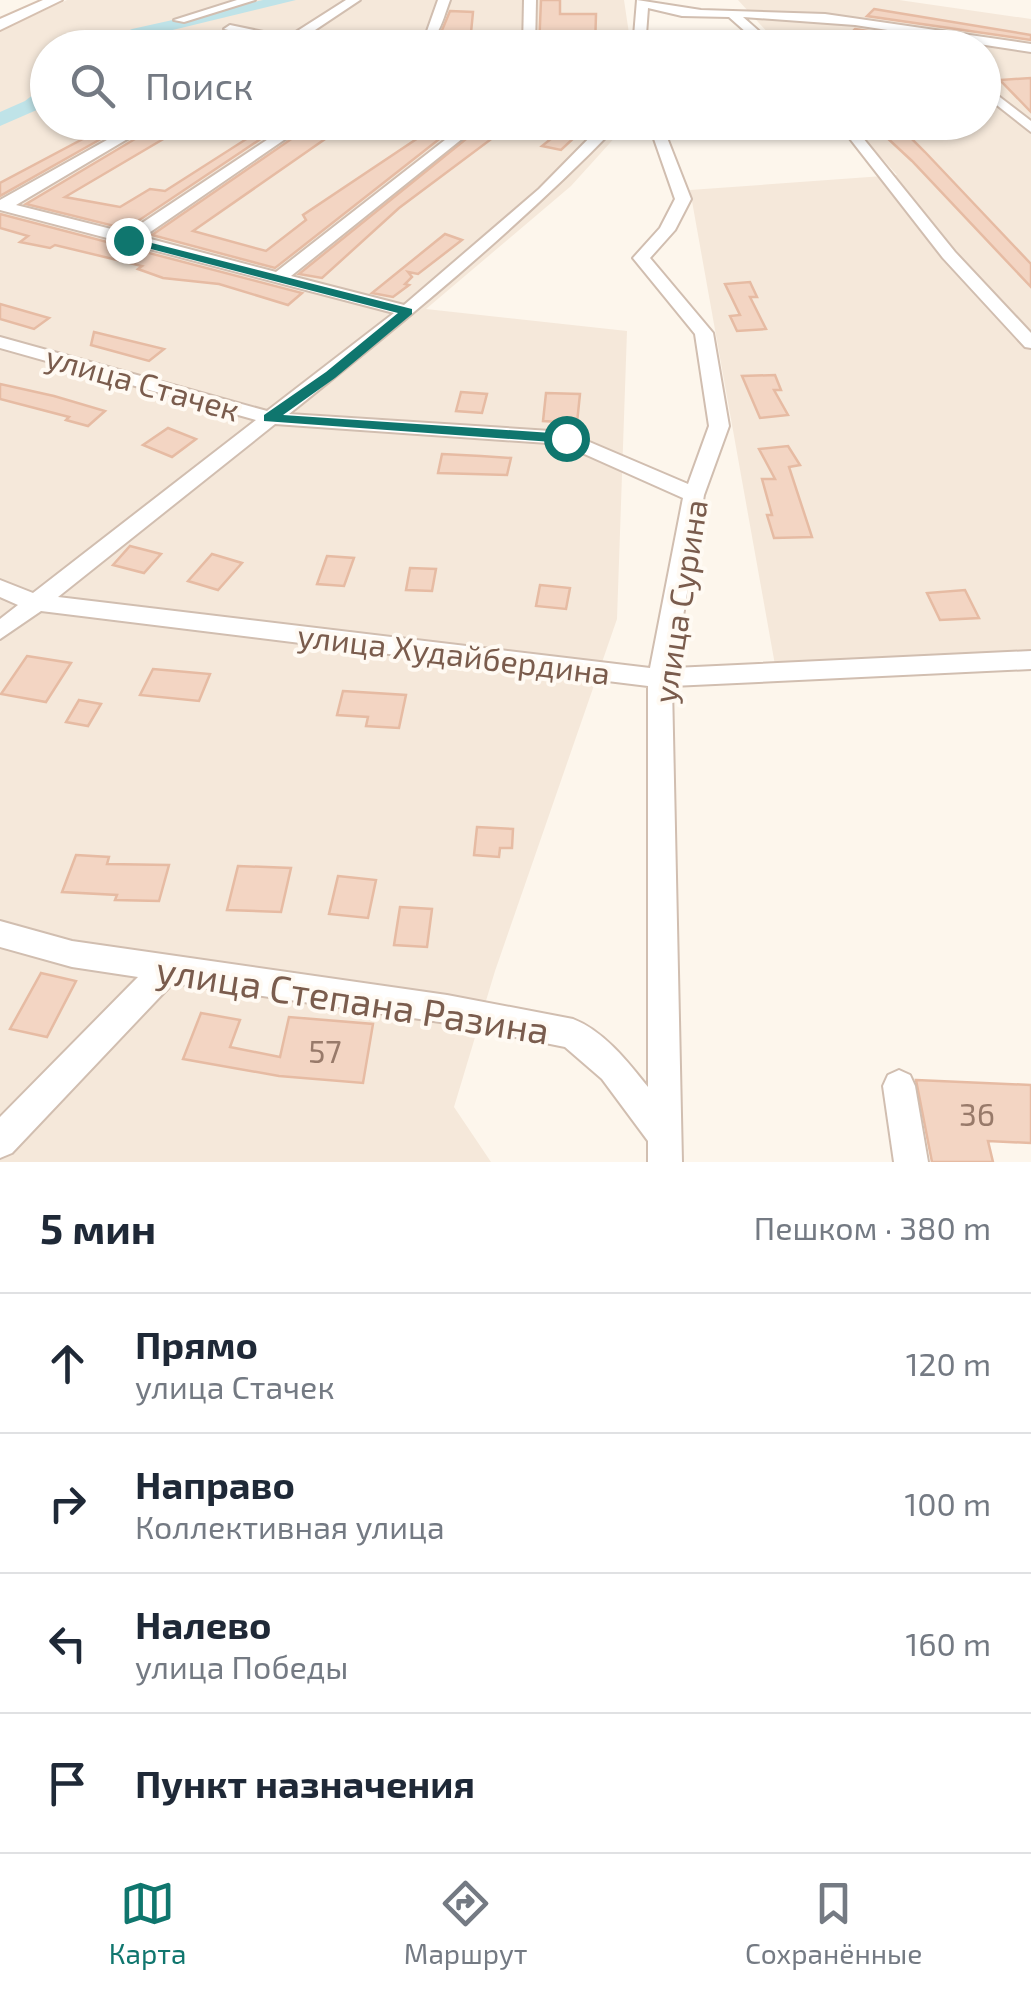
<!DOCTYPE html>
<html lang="ru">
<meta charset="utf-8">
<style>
:root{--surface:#fff;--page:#f6f6f7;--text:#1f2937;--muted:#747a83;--line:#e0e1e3;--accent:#0f766e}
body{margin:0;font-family:"Exo 2",sans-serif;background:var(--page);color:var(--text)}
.stop{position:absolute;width:30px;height:30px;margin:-22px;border:8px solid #0f766e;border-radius:50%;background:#fff}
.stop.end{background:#0f766e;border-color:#fff;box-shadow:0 2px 10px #0008}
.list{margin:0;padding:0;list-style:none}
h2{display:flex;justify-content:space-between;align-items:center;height:130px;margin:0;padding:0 40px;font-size:42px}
h2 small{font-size:32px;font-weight:400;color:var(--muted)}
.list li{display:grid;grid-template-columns:65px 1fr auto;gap:30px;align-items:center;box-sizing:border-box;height:140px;padding:0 40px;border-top:2px solid var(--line)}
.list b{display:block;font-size:38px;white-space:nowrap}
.list p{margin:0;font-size:32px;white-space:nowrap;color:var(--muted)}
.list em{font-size:32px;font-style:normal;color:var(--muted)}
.icon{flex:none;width:55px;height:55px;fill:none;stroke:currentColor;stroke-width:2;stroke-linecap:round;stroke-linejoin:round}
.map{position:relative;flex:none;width:1031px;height:1162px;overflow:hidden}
.search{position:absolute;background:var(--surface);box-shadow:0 2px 8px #0004;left:30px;right:30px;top:30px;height:110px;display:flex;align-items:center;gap:25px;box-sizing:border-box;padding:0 35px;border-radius:55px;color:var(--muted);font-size:38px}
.sheet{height:690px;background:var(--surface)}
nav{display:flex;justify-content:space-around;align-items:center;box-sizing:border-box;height:140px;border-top:2px solid var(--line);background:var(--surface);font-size:28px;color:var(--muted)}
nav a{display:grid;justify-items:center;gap:5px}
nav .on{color:var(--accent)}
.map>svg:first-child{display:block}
.residential{fill:#f5e8da}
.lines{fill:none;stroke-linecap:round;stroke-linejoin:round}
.river{fill:#bfe3e8;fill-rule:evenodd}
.building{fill:#f3d5c3;stroke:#e6bba3;stroke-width:2.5}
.street-casing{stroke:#d1beb0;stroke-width:4}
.secondary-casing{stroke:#d6c0b0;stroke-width:4}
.street{fill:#fff;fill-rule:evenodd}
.secondary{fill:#fff;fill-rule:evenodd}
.route{fill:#0f766e}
.labels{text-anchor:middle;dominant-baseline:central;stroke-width:8;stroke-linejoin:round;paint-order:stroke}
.street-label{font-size:32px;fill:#7a5c4d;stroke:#fffaf3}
.near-number-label{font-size:32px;fill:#987a6a}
.near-street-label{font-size:38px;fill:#7a5c4d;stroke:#fffaf3}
</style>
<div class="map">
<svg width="1031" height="1162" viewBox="0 0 1031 1162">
<rect width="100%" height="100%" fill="#fdf6ec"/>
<!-- residential -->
<g class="residential">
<path d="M67,0H624L631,47L48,48V122L628,123L571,186L426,309L627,331L617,619L495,971L454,1107L491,1162H0V31Z"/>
<path d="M738,0H899L1031,19V650L775,665L690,190L897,175L850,123L984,122V48L781,47Z"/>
</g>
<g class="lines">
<!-- river -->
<g class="river">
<path d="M263,0H296L144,37L118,48H91L132,29Z"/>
<path d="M48,83V101L39,109L0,126V112L25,101Z"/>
</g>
</g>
<!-- building -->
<g class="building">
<path d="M541,0H560V14H596L595,48H539Z"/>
<path d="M874,9L1031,35V40L867,16Z"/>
<path d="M450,11L473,12L470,43L463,48H427L440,35Z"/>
<path d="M855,29L977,48L943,44L893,48L870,36L846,38Z"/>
<path d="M1031,78V112L1000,80Z"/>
<path d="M273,122H286L126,229L26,204L145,133L165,138L65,197L120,207L150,189L165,191Z"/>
<path d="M442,122H461L275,268L152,235L313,124L338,130L193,231L266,251L306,220L303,215Z"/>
<path d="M487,122H514L399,208L322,278L299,274Z"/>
<path d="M572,122H591L561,150L542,146Z"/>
<path d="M870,122H895L925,152L1031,264V287L912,161Z"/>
<path d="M111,124L122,127L0,196V183Z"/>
<path d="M0,214L302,293L288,305L219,284L163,278L138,269L142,266L55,245L50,248L20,242L28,236L0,228Z"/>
<path d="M445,234L462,240L418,274L408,272L412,277L405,284L409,285L393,297L372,293Z"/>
<path d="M750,282L757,297H750L766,329L737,331L730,316L740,315L725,284Z"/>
<path d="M0,304L49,318L34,329L0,319Z"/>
<path d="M94,332L164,349L149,361L91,345Z"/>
<path d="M775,375L781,390H774L788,415L760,418L742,376Z"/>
<path d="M0,384L54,396L105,411L88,426L66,420L69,417L0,399Z"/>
<path d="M461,392L487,394L482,413L456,411Z"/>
<path d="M546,393L580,394L577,423L543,421Z"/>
<path d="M168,428L196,439L172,457L143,445Z"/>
<path d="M788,446L800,465L789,467L812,537L774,538L767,515H772L762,479H775L759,449Z"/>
<path d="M442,454L481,456L511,458L507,475L438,473Z"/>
<path d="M130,546L161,554L144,573L113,565Z"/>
<path d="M212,554L242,563L218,590L188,581Z"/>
<path d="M327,556L354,558L344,586L317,584Z"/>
<path d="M410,568L436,569L432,591L406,590Z"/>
<path d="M540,585L570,588L566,609L536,606Z"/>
<path d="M965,590L979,618L940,620L927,593Z"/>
<path d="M27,656L71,663L46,702L1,694Z"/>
<path d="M153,669L210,674L199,701L140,695Z"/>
<path d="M343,691L406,695L399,728L366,726L368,717L337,715Z"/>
<path d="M79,700L101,704L88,726L66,722Z"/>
<path d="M477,827L513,829L512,848H500L499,857L474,855Z"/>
<path d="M76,855L109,857L107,864L169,865L159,901L115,900L117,895L62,892Z"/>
<path d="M238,866L291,868L281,912L227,910Z"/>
<path d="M338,876L376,880L368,918L329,914Z"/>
<path d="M400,907L432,909L427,947L394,945Z"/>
<path d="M41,973L76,981L47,1037L10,1029Z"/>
<path d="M201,1013L240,1020L230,1047L280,1057L289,1017L373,1024L363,1083L279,1076L183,1059Z"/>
<path d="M916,1080L1031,1085V1143L988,1141L993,1162H932Z"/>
</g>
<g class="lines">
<defs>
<g id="street">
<path d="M237,0H255L184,22L174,20Z"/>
<path d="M346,0H360L288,48H273L279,42L224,29L230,25L288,37Z"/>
<path d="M438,0H450C441,24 438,48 408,48L426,34Z"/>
<path d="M524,0H536L535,48H523Z"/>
<path d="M637,0L701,10L825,14L1031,44V52L855,25L743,17L778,48H764L729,17L682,16L648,8L645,48H633Z"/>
<path d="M984,85L1031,121V132L984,95Z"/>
<path d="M139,122H156L16,205L127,233L294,122H310L143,237L276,272L468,122H483L291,276L404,305L539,189L605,122H629L664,130L691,199L675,230L650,258L713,333L729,426L704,495L674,668L1031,651V669L672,686L682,1162H648V1141L602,1079L565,1047L447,1023L173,983L12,1153L0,1158V1117L138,977L72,967L0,947V921L72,941L447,995L573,1019C604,1031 628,1062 648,1087V686L41,611L0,639V619L18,605L0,597V580L33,593L256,420L0,348V337L267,411L394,313L0,210V200ZM615,128L653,136L675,199L660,228L633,258L695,334L709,426L688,484L566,432L289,414C402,323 514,232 615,128ZM275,424L562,444L683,498L650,668L58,597Z"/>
<path d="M837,122H850L955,252L1031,333V348L1025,347L943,258Z"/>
<path d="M899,1070L910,1075L915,1086L928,1162H894L883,1086L888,1075Z"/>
</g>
<path id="secondary" d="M43,0H62L0,30V19Z"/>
</defs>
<!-- street casing -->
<use href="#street" class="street-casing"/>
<!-- secondary casing -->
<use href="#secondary" class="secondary-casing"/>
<!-- street -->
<use href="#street" class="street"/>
<!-- secondary -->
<use href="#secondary" class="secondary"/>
</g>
<!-- route -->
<path class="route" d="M128,237L412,309V314L335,378L283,415L566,434L573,438L566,443L264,421V415L326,372L398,313L124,242Z"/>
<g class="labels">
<!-- street labels -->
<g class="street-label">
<text transform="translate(143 382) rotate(16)">улица Стачек</text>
<text transform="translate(679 601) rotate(-81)">улица Сурина</text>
<text transform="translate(454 653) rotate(7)">улица Худайбердина</text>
</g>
<!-- near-number labels -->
<g class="near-number-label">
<text x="325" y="1050">57</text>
<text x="977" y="1113">36</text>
</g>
<!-- near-street labels -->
<g class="near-street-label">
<text transform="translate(353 999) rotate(9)">улица Степана Разина</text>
</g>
</g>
</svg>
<div class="stop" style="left:566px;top:438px"></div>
<div class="stop end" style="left:128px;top:240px"></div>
<div class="search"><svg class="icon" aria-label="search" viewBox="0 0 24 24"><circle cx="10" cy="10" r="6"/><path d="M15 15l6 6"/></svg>Поиск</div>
</div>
<section class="sheet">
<h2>5 мин<small>Пешком · 380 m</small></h2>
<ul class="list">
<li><svg class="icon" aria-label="ahead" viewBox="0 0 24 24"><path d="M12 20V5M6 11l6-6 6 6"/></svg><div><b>Прямо</b><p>улица Стачек</p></div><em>120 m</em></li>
<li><svg class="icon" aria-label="right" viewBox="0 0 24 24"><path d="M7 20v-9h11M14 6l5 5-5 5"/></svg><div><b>Направо</b><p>Коллективная улица</p></div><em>100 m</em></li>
<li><svg class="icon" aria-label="left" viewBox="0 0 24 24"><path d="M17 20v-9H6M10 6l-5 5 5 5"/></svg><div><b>Налево</b><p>улица Победы</p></div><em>160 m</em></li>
<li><svg class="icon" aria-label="arrive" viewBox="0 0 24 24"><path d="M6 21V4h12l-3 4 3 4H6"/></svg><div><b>Пункт назначения</b></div></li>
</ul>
</section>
<nav>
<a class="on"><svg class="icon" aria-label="map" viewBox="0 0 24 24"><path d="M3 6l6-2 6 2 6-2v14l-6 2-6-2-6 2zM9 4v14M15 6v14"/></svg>Карта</a>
<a><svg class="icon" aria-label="directions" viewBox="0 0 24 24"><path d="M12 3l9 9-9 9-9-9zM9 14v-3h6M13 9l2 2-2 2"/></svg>Маршрут</a>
<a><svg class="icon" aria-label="saved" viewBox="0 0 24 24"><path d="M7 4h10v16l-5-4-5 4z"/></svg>Сохранённые</a>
</nav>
